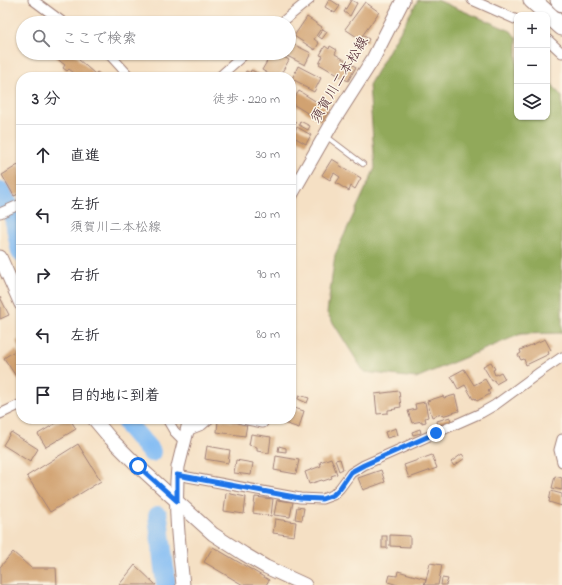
<!DOCTYPE html>
<html lang="ja">
<meta charset="utf-8">
<style>
:root{--surface:#fff;--page:#f2f2f3;--text:#2b2b33;--muted:#7c7c81;--line:#e1e1e2}
body{margin:0;font-family:"Indie Flower","Klee One",sans-serif;background:var(--page);color:var(--text)}
.controls{position:absolute;right:12px;top:12px;display:grid;overflow:hidden;border-radius:8px;box-shadow:0 1px 3px #0004}
.controls button{width:36px;height:36px;display:grid;place-items:center;padding:0;border:0;border-bottom:1px solid var(--line);background:var(--surface);color:var(--text);font:20px sans-serif}
.stop{position:absolute;width:12px;height:12px;margin:-9px;border:3px solid #1a73e8;border-radius:50%;background:#fff}
.stop.end{background:#1a73e8;border-color:#fff;box-shadow:0 1px 4px #0008}
.list{margin:0;padding:0;list-style:none}
h2{display:flex;justify-content:space-between;align-items:center;height:52px;margin:0;padding:0 16px;font-size:17px}
h2 small{font-size:13px;font-weight:400;color:var(--muted)}
.list li{display:grid;grid-template-columns:26px 1fr auto;gap:12px;align-items:center;box-sizing:border-box;height:60px;padding:0 16px;border-top:1px solid var(--line)}
.list b{display:block;font-size:15px;white-space:nowrap}
.list p{margin:0;font-size:13px;white-space:nowrap;color:var(--muted)}
.list em{font-size:13px;font-style:normal;color:var(--muted)}
.icon{flex:none;width:22px;height:22px;fill:none;stroke:currentColor;stroke-width:2;stroke-linecap:round;stroke-linejoin:round}
.map{position:relative;flex:none;width:562px;height:585px;overflow:hidden}
.search{position:absolute;background:var(--surface);box-shadow:0 1px 3px #0004;left:16px;top:16px;width:280px;height:44px;display:flex;align-items:center;gap:10px;box-sizing:border-box;padding:0 14px;border-radius:22px;color:var(--muted);font-size:15px}
.panel{position:absolute;background:var(--surface);box-shadow:0 1px 3px #0004;left:16px;top:72px;width:280px;height:352px;border-radius:16px}
.map>svg:first-child{display:block}
.forest{fill:#91a95a;stroke:#6e6442}
.lines{fill:none;stroke-linecap:round;stroke-linejoin:round}
.river{stroke:#82bcf4;stroke-width:20}
.building{fill:#d1a271}
.lane-casing{stroke:#a08078;stroke-width:6}
.street-casing{stroke:#a08078;stroke-width:11}
.secondary-casing{stroke:#a08078;stroke-width:15}
.highway-casing{stroke:#a08078;stroke-width:19}
.lane{stroke:#fff;stroke-width:4.5}
.street{stroke:#fff;stroke-width:9}
.secondary{stroke:#fff;stroke-width:13}
.highway{stroke:#fff;stroke-width:17}
.route{stroke:#1a73e8;stroke-width:5}
.labels{text-anchor:middle;dominant-baseline:central;stroke-width:3;stroke-linejoin:round;paint-order:stroke}
.street-label{font-size:14px;fill:#4a1f2b;stroke:#fcf5e5}
</style>
<div class="map">
<svg width="562" height="585" viewBox="0 0 562 585">
<rect width="100%" height="100%" fill="#fcf5e5"/>
<filter id="ink" filterUnits="userSpaceOnUse"><feTurbulence type="fractalNoise" baseFrequency=".025" numOctaves="2"/><feDisplacementMap in="SourceGraphic" scale="8" xChannelSelector="R" yChannelSelector="G"/><feConvolveMatrix kernelMatrix="1 2 1 2 8 2 1 2 1" color-interpolation-filters="sRGB"/></filter>
<filter id="wash" filterUnits="userSpaceOnUse"><feTurbulence type="fractalNoise" baseFrequency=".012" numOctaves="4" result="noise"/><feDisplacementMap in="SourceGraphic" scale="16" xChannelSelector="R" yChannelSelector="G"/><feGaussianBlur stdDeviation="0.9" result="paint"/><feColorMatrix in="noise" values="0 0 0 0 0 0 0 0 0 0 0 0 0 0 0 0 0 1.4 0 .05"/><feComposite in="paint" operator="in"/></filter>
<g filter="url(#wash)">
<rect width="100%" height="100%" fill="#f5e0c4"/>
<!-- forest -->
<path class="forest" d="M418,0H437L511,31L517,39V117H547V78L562,97V333L521,334L416,378L364,372L327,313L335,255L375,168L369,85Z"/>
<g class="lines">
<!-- river -->
<g class="river">
<path d="M0,191L13,213L21,252"/>
<path d="M125,419L129,426L151,452"/>
<path d="M158,516L166,585"/>
</g>
</g>
<g id="blocks">
<!-- building -->
<g class="building">
<path d="M329,0H331L340,6L335,13L325,7Z"/>
<path d="M351,0L357,3L350,16L344,12Z"/>
<path d="M365,2L379,12L360,39L345,29Z"/>
<path d="M307,17L322,27L314,39L319,43L315,50L294,36Z"/>
<path d="M323,29L327,32L322,39L318,36Z"/>
<path d="M364,36L369,39L367,43L361,39Z"/>
<path d="M289,42L311,53L305,65L281,53H289Z"/>
<path d="M325,46L329,49L330,46L337,50L335,54L356,67L348,81L319,64L323,56L320,55Z"/>
<path d="M59,53H71L73,55L74,54L79,58L78,59L95,74L97,72L101,75L99,77H79L69,69L67,71L63,68L65,65L56,58Z"/>
<path d="M272,53H277L289,60L279,77H274L262,70Z"/>
<path d="M298,66L321,78L314,92L303,86L304,85L292,79Z"/>
<path d="M251,70L266,77H243L246,71L250,73Z"/>
<path d="M299,91L330,110L322,122L291,103Z"/>
<path d="M291,120L296,123L291,132Z"/>
<path d="M300,121L310,126L308,130L299,125Z"/>
<path d="M297,127L311,135L306,144L292,136Z"/>
<path d="M332,159L340,164L339,165L361,178L355,189L351,186L349,191L336,183L340,177L334,173L330,180L322,175Z"/>
<path d="M18,165L21,170V173L20,174L21,176V193L14,196L2,175Z"/>
<path d="M0,297L9,315L0,319Z"/>
<path d="M21,339V353L16,341Z"/>
<path d="M545,339L551,350L548,351L549,354L526,365L524,359L521,360L518,355L521,353L520,350Z"/>
<path d="M16,350L21,357V384L4,358Z"/>
<path d="M491,362L495,369L493,370L495,375L501,372L505,379L496,384L494,380L492,381L483,366Z"/>
<path d="M464,369L474,385L485,379L491,389L488,391L490,394L477,401L475,398L473,399L465,385L458,389L451,376Z"/>
<path d="M399,391L401,407L395,408L396,409L388,410V413L377,414L375,394Z"/>
<path d="M299,395L309,398L307,403L298,399Z"/>
<path d="M455,395L459,411L442,416V414L432,417L427,401L443,396L444,398Z"/>
<path d="M425,402L428,417L425,418L426,422L422,423V421L412,423L408,411L416,409L415,404Z"/>
<path d="M291,407L304,411L299,428L284,423L285,419H291Z"/>
<path d="M450,417L451,422L438,425L437,421Z"/>
<path d="M28,419H33L35,423L31,425Z"/>
<path d="M63,419H70L76,429L46,447L38,434Z"/>
<path d="M218,420L247,424L245,436L217,432Z"/>
<path d="M396,428L398,435L387,438L385,432Z"/>
<path d="M420,429L421,433L413,435L412,432Z"/>
<path d="M11,432L38,449L30,462L3,445Z"/>
<path d="M251,434L271,437L269,453L257,451V447L249,445Z"/>
<path d="M78,444L101,481L50,512L27,476Z"/>
<path d="M207,446L230,450L228,463L205,459Z"/>
<path d="M279,446L286,448V452L278,451Z"/>
<path d="M462,454L465,458L454,466L451,462Z"/>
<path d="M432,455L437,468L409,478L404,465Z"/>
<path d="M276,456L299,460L296,474L274,470Z"/>
<path d="M331,458L337,474L331,476L332,478L323,481L322,480L309,484L305,472L321,466L320,462Z"/>
<path d="M340,459L343,469L339,471L335,460Z"/>
<path d="M236,460L253,463L251,475L234,473Z"/>
<path d="M381,470L385,482L363,490L358,478Z"/>
<path d="M555,476L562,478V490L552,488Z"/>
<path d="M551,491L562,494V506L549,502Z"/>
<path d="M226,493L246,497L244,514L224,511Z"/>
<path d="M255,497L273,499L271,516L253,513Z"/>
<path d="M277,500L293,502L290,517L274,515Z"/>
<path d="M297,507L304,508L302,520L295,519Z"/>
<path d="M275,519L296,522L294,536L273,533Z"/>
<path d="M390,535L410,536V547L390,546Z"/>
<rect x="382" y="536" width="5" height="12"/>
<path d="M213,547L269,580L266,585H243L204,562Z"/>
<path d="M13,552L31,568H56L57,585H0V567Z"/>
<path d="M430,563L442,565L438,585H425Z"/>
<path d="M135,565L156,585H119Z"/>
<path d="M398,571L426,579L424,585H398L388,582L390,575L397,576Z"/>
<path d="M442,578L448,579L446,585H441Z"/>
</g>
</g>
</g>
<g filter="url(#ink)">
<use href="#blocks" fill-opacity="0" stroke="#a08078" stroke-width="1"/>
<g class="lines">
<defs>
<path id="lane" d="M326,136L363,164"/>
<g id="street">
<path d="M33,0L64,23"/>
<path d="M472,0L517,20"/>
<path d="M281,23L309,0"/>
<path d="M547,39L562,53"/>
<path d="M108,53L130,77"/>
<path d="M219,77L246,53"/>
<path d="M0,213L21,204"/>
<path d="M0,414L21,404"/>
<path d="M167,419L174,431L184,441"/>
<path d="M242,419L263,423"/>
<path d="M187,431L202,425L209,419"/>
<path d="M562,439L559,450L562,462"/>
<path d="M177,475L300,498L322,499L333,495L340,488L351,473L364,465L481,413L495,405L540,372L562,357"/>
</g>
<g id="secondary">
<path d="M291,195L334,120L373,59L403,0"/>
<path d="M0,257L21,304"/>
<path d="M94,419L110,438L138,466L213,534L244,554L266,567L305,585"/>
<path d="M183,585C179,546 174,506 178,467L190,419"/>
</g>
<g id="highway">
<path d="M532,0L562,27"/>
<path d="M559,0L562,3"/>
</g>
</defs>
<!-- lane casing -->
<use href="#lane" class="lane-casing"/>
<!-- street casing -->
<use href="#street" class="street-casing"/>
<!-- secondary casing -->
<use href="#secondary" class="secondary-casing"/>
<!-- highway casing -->
<use href="#highway" class="highway-casing"/>
<!-- lane -->
<use href="#lane" class="lane"/>
<!-- street -->
<use href="#street" class="street"/>
<!-- secondary -->
<use href="#secondary" class="secondary"/>
<!-- highway -->
<use href="#highway" class="highway"/>
</g>
</g>
<g class="lines" filter="url(#ink)">
<!-- route -->
<path class="route" d="M138,466L177,501V475L300,498L322,499L333,495L340,488L351,472L364,465L436,433"/>
</g>
<g class="labels">
<!-- street labels -->
<g class="street-label">
<text transform="translate(340 80) rotate(-59)">須賀川二本松線</text>
</g>
</g>
</svg>
<div class="controls">
<button>+</button>
<button>−</button>
<button><svg class="icon" aria-label="layers" viewBox="0 0 24 24"><path d="M12 4l9 5-9 5-9-5zM3 14l9 5 9-5"/></svg></button>
</div>
<div class="stop" style="left:138px;top:466px"></div>
<div class="stop end" style="left:436px;top:433px"></div>
<div class="search"><svg class="icon" aria-label="search" viewBox="0 0 24 24"><circle cx="10" cy="10" r="6"/><path d="M15 15l6 6"/></svg>ここで検索</div>
<section class="panel">
<h2>3 分<small>徒歩 · 220 m</small></h2>
<ul class="list">
<li><svg class="icon" aria-label="ahead" viewBox="0 0 24 24"><path d="M12 20V5M6 11l6-6 6 6"/></svg><div><b>直進</b></div><em>30 m</em></li>
<li><svg class="icon" aria-label="left" viewBox="0 0 24 24"><path d="M17 20v-9H6M10 6l-5 5 5 5"/></svg><div><b>左折</b><p>須賀川二本松線</p></div><em>20 m</em></li>
<li><svg class="icon" aria-label="right" viewBox="0 0 24 24"><path d="M7 20v-9h11M14 6l5 5-5 5"/></svg><div><b>右折</b></div><em>90 m</em></li>
<li><svg class="icon" aria-label="left" viewBox="0 0 24 24"><path d="M17 20v-9H6M10 6l-5 5 5 5"/></svg><div><b>左折</b></div><em>80 m</em></li>
<li><svg class="icon" aria-label="arrive" viewBox="0 0 24 24"><path d="M6 21V4h12l-3 4 3 4H6"/></svg><div><b>目的地に到着</b></div></li>
</ul>
</section>
</div>
